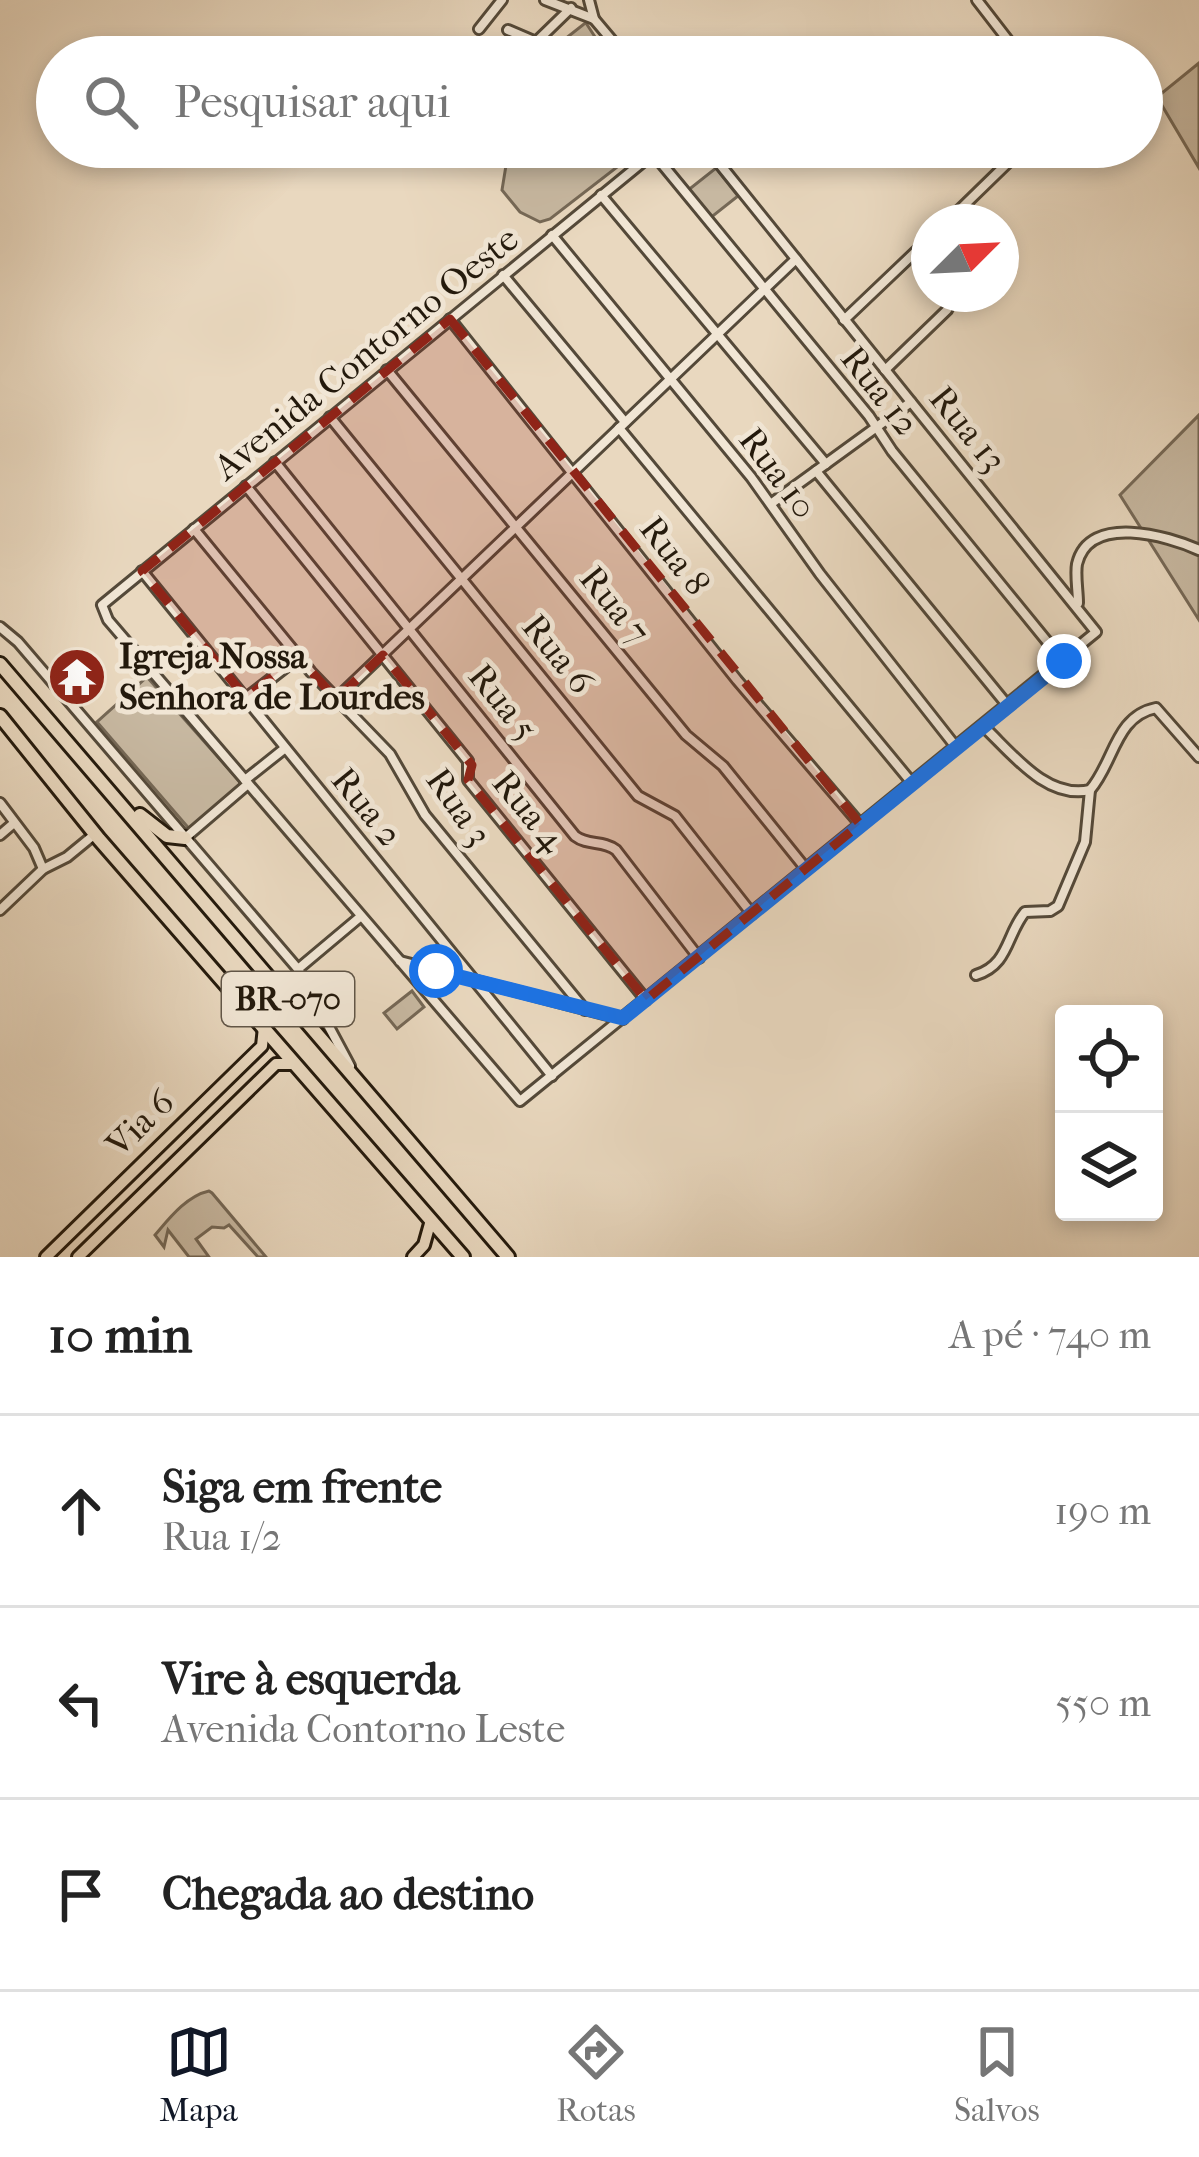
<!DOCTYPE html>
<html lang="pt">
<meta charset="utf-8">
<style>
:root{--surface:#fff;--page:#f6f6f6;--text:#222;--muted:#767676;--line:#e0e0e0;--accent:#111827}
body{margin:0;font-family:"IM FELL French Canon",serif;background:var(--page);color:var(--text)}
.controls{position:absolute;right:36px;bottom:36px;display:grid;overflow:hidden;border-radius:12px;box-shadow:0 6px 18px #0003}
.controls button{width:108px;height:108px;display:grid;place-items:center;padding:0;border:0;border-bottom:3px solid var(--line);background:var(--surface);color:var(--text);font:60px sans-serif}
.compass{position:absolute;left:911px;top:204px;width:108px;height:108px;border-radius:50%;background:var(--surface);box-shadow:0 6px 18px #0003;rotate:66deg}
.stop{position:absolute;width:36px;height:36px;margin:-27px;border:9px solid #1a73e8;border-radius:50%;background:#fff}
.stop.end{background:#1a73e8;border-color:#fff;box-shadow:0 3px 12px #0008}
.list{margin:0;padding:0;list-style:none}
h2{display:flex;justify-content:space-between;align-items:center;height:156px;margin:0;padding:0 48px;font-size:51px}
h2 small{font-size:39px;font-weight:400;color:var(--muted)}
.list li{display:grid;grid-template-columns:78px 1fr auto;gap:36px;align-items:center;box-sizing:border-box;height:192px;padding:0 48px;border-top:3px solid var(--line)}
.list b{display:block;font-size:45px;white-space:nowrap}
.list p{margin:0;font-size:39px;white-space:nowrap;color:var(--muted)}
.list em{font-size:39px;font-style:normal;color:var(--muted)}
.icon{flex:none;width:66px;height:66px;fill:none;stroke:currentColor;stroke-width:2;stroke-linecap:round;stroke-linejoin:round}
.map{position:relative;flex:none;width:1199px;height:1257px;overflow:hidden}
.search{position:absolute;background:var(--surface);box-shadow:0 6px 18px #0003;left:36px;right:36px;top:36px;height:132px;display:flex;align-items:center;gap:30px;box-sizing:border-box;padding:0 42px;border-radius:66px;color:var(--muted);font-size:45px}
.sheet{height:732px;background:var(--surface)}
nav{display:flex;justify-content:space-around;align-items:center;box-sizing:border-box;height:168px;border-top:3px solid var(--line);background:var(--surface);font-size:33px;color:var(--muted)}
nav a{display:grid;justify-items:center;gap:6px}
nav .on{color:var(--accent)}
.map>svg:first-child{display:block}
.green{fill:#c7b8a1;stroke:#756856;stroke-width:3}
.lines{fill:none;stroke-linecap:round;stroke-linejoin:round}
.minor-casing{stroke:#544939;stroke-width:14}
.major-casing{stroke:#23190c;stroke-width:16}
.highway-casing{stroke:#23190c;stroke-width:18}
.minor{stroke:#f1e6d5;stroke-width:8}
.major{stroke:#e9d8bf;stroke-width:10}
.highway{stroke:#e9d8bf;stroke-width:12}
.route{stroke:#1a73e8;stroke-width:15}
.marked{fill:#8f2418;fill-opacity:0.2;stroke:#8f2418;stroke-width:9;stroke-dasharray:24 15;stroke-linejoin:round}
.labels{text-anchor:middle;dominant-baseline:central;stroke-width:10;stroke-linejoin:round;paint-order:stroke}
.shield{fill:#f1e6d5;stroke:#615648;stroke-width:3}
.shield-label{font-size:33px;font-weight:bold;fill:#23190c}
.street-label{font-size:36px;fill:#23190c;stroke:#f1e6d5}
.poi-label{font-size:36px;font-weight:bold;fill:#23190c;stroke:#f1e6d5;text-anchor:start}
</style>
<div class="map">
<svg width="1199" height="1257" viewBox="0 0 1199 1257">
<rect width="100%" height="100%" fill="#e9d8bf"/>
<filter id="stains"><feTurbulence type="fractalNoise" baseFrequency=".00167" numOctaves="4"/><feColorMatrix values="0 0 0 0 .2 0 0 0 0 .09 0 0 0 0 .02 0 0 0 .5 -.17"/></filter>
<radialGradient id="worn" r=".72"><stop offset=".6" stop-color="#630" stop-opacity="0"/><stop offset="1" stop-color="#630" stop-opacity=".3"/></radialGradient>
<!-- green -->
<g class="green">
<path d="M586,23L608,57H542L584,24Z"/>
<path d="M1199,63V168L1157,97Z"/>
<path d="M509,147H643L550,219L540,222L520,212L502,190Z"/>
<path d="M716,168L738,196L709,219L687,191Z"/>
<path d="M1199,415V620L1120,495Z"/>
<path d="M147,677L241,783L192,832L97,722Z"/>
<path d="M412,991L424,1007L397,1029L384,1013Z"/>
<path d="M209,1191L212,1193L266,1257H258L229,1225L224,1228L212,1227L196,1239L209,1257H189L168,1230L164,1247L155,1235C168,1220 186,1196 209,1191Z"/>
</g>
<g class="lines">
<defs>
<g id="minor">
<path d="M545,0L594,19L626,57"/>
<path d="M589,0L594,19"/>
<path d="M977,0L1021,57"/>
<path d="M479,29L502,0"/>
<path d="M508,30L536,42L571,8"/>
<path d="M661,147L102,605L108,620L520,1101L1096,632L706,147"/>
<path d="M653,153L869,416L892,451L1063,661"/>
<path d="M601,195L826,464"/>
<path d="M947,222L1024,147"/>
<path d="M552,235L751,477L820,574L956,747"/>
<path d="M1001,256L1004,254"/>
<path d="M503,275L625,422"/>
<path d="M450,319L737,680L860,824"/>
<path d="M844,320L929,239"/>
<path d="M387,370L686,735L723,766L806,869"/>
<path d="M885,370L947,310L955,294"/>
<path d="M330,417L638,796L675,816L752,914"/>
<path d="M619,428L912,783"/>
<path d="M275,462L575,836C588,846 603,840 616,850L699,958"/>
<path d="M816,471L1008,706"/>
<path d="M246,486L468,761V780L646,1000"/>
<path d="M772,503L911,402"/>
<path d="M194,529L311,672L390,754L425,815L585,1010"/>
<path d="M142,571L552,1076"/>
<path d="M1078,603C1078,591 1075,575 1077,564C1089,513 1168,536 1199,550"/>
<path d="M0,627L18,642L298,969L350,1066"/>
<path d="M246,698L299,657"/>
<path d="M336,699L796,259"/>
<path d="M983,726C1011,752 1046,800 1090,790C1114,763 1115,716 1156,708L1199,757"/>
<path d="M245,780L284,749"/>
<path d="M0,803L34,848L43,869"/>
<path d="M0,835L14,823"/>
<path d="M185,838L248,784"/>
<path d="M0,910L43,869L67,857L95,834"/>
<path d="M400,961L623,1019"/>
<path d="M298,969L360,917"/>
<path d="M976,975C1009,965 1006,935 1025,912L1050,911L1058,906L1085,842L1090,790"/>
</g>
<g id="major">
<path d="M46,1257L262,1046L264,1027"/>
<path d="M78,1257L276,1064H295"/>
<path d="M413,1257L424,1245L431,1220"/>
</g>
<g id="highway">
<path d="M0,664L508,1257"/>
<path d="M0,716L99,839L463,1257"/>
<path d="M140,815L167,836L185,838"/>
</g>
</defs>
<!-- minor casing -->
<use href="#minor" class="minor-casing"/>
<!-- major casing -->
<use href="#major" class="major-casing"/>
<!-- highway casing -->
<use href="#highway" class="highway-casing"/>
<!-- minor -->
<use href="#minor" class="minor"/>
<!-- major -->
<use href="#major" class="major"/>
<!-- highway -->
<use href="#highway" class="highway"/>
</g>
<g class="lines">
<!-- route -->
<path class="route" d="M436,971L623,1018L1064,661"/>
</g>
<!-- marked area -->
<path class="marked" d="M450,319L860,824L646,1000L468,780L472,765L383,655L336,699L298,657L246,698L142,571Z"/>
<!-- icons -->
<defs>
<symbol id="temple-disc" viewBox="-11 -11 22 22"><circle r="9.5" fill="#8f2418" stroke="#f1e6d5"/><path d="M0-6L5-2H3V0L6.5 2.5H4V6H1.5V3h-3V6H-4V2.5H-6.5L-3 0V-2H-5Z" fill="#fff"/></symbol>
</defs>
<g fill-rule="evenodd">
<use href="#temple-disc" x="44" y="644" width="66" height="66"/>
</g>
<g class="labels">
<!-- shield labels -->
<rect class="shield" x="222" y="972" width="132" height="54" rx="9"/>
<g class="shield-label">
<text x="288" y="999">BR-070</text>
</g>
<!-- street labels -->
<g class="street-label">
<text transform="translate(366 353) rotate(-39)">Avenida Contorno Oeste</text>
<text transform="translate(880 391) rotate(52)">Rua 12</text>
<text transform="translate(968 429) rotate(51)">Rua 13</text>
<text transform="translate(778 473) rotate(53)">Rua 10</text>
<text transform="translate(675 556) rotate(52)">Rua 8</text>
<text transform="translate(615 605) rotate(51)">Rua 7</text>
<text transform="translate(558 654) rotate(51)">Rua 6</text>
<text transform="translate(503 702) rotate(51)">Rua 5</text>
<text transform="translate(367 807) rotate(51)">Rua 2</text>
<text transform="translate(459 807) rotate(55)">Rua 3</text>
<text transform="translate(529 811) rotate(51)">Rua 4</text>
<text transform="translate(140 1123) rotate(-44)">Via 6</text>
</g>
<!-- poi labels -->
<g class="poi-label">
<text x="119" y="656">Igreja Nossa<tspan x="119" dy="41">Senhora de Lourdes</tspan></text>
</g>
</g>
<rect width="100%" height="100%" filter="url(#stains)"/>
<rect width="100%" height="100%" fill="url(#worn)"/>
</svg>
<div class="controls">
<button><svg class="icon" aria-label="locate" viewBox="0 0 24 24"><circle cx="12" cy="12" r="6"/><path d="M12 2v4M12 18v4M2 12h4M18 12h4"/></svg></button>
<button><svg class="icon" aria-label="layers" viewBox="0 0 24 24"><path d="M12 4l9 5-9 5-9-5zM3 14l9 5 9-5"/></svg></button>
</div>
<svg class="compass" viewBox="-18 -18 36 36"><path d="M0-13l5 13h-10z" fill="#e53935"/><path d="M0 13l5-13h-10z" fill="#767676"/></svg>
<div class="stop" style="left:436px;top:971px"></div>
<div class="stop end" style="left:1064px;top:661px"></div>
<div class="search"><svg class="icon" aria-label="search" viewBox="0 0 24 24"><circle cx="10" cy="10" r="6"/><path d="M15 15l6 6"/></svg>Pesquisar aqui</div>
</div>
<section class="sheet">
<h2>10 min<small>A pé · 740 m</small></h2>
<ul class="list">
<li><svg class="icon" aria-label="ahead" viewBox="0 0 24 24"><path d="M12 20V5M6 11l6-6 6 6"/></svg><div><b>Siga em frente</b><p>Rua 1/2</p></div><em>190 m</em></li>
<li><svg class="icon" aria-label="left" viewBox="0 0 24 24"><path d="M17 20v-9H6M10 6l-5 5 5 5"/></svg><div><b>Vire à esquerda</b><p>Avenida Contorno Leste</p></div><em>550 m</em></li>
<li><svg class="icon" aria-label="arrive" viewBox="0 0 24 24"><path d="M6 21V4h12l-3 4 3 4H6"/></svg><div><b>Chegada ao destino</b></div></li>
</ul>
</section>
<nav>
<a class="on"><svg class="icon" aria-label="map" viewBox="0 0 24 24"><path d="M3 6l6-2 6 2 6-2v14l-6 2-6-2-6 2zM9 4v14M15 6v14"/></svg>Mapa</a>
<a><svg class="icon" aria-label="directions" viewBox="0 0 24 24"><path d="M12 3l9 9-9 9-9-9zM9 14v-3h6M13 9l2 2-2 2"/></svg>Rotas</a>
<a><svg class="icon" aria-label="saved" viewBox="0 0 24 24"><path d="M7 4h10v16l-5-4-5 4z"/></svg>Salvos</a>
</nav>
